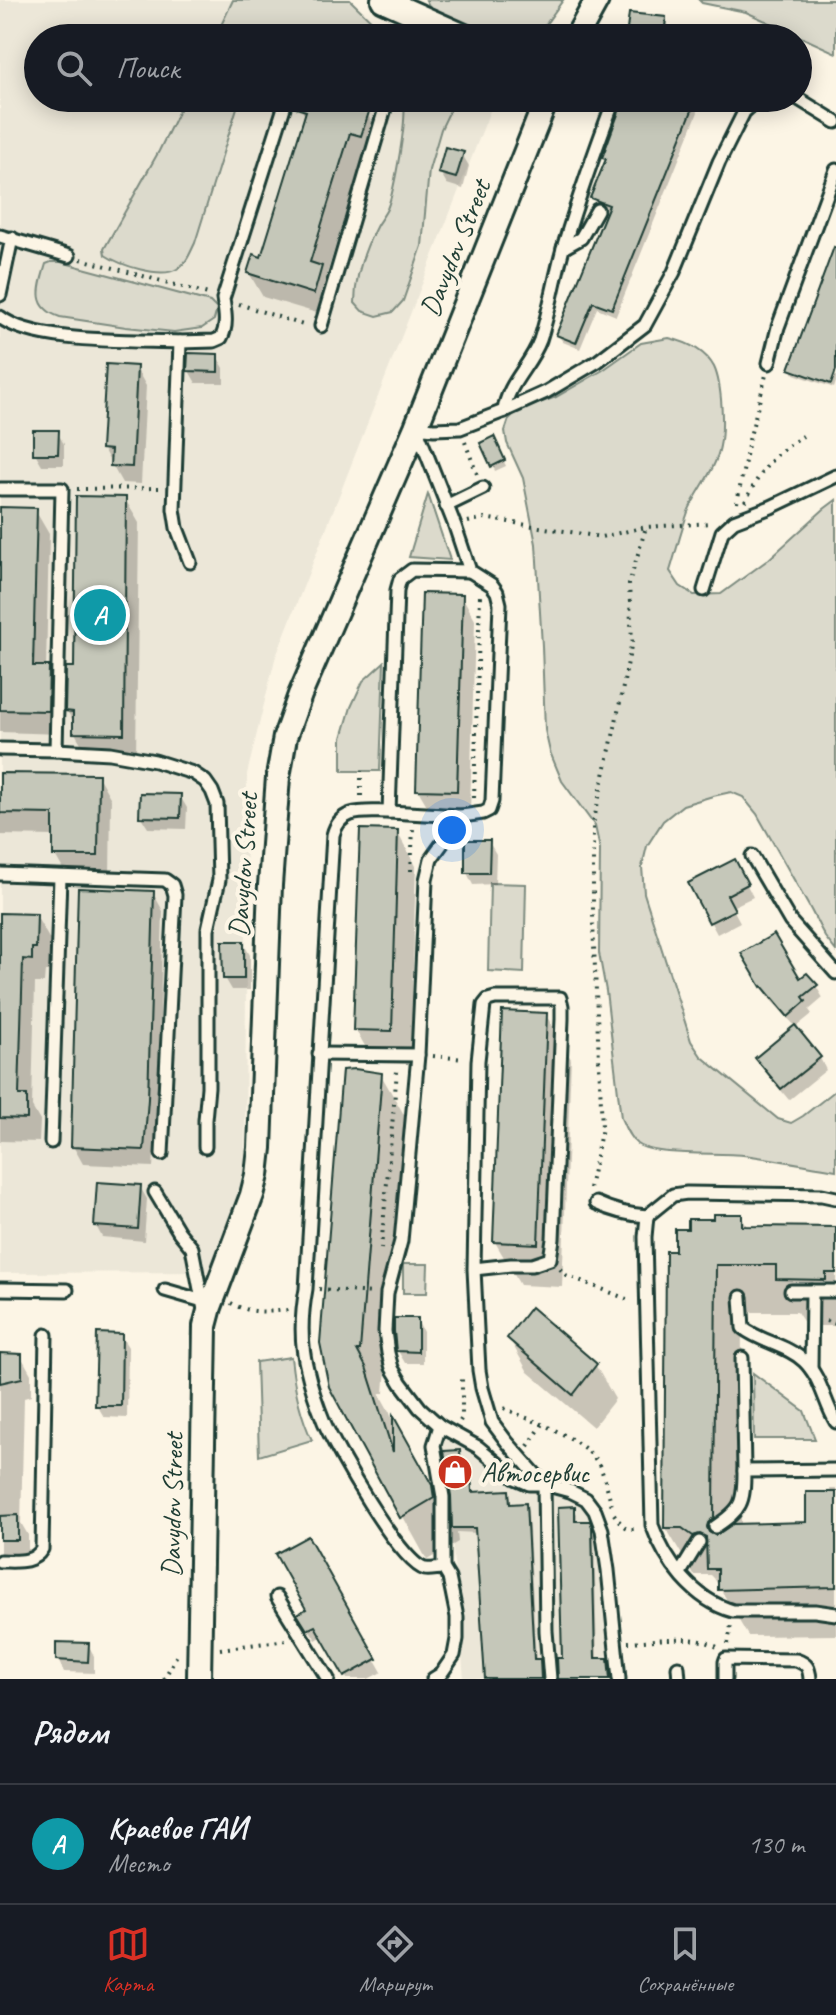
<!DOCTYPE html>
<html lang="ru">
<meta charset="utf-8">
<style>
:root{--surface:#171b24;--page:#20242c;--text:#f1f3f6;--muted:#9ea1a6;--line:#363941;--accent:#d93025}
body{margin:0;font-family:Caveat,sans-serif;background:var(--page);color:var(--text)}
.you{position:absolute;left:452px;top:830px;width:28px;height:28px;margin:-20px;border:6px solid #fff;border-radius:50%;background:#1a73e8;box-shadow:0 0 0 12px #1a73e833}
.badge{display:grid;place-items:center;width:52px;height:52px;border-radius:50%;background:var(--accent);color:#fff;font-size:26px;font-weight:700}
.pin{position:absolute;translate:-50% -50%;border:4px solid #fff;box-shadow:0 2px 8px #0006}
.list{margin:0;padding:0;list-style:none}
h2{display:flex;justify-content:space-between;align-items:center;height:104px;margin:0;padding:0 32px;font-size:34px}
h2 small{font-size:26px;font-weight:400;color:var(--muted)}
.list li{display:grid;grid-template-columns:52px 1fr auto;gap:24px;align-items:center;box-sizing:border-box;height:120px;padding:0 32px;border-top:2px solid var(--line)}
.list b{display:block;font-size:30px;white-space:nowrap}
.list p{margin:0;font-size:26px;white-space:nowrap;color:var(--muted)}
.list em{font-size:26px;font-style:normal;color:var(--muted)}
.icon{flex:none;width:44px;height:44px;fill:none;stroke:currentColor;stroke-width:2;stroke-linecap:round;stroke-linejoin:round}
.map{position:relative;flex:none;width:836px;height:1679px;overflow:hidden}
.search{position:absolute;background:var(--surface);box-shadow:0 4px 20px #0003;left:24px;right:24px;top:24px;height:88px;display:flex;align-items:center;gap:20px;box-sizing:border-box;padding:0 28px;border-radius:44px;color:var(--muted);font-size:30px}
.sheet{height:224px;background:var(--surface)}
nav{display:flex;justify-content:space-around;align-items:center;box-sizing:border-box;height:112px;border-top:2px solid var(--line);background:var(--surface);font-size:22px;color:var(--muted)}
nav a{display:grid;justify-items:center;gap:4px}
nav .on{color:var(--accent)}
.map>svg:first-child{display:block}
.built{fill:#ece7d8}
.green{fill:#dcdacc;stroke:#7e8c80;stroke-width:2}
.shadow{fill:#0003}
.building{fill:#c5c7b9;stroke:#1f3d34;stroke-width:2}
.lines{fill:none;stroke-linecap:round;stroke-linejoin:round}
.lane-casing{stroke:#1f3d34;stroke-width:17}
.street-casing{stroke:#1f3d34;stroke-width:28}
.path{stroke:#1f3d34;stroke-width:4;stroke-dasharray:2 6;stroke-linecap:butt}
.lane{stroke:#fcf5e5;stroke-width:11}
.street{stroke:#fcf5e5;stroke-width:22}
.labels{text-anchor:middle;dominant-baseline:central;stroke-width:8;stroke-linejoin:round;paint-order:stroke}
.street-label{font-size:28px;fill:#1f3d34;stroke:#fcf5e5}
.poi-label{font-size:28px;fill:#1f3d34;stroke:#fcf5e5;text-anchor:start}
</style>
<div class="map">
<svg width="836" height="1679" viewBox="0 0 836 1679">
<rect width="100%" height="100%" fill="#fcf5e5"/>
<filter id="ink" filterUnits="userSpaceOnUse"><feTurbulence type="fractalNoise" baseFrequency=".0125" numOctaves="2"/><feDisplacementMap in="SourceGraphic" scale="16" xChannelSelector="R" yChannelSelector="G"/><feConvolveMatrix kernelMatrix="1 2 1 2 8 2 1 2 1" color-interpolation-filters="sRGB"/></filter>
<g filter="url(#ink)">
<!-- built -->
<g class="built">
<path d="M0,0H330V4L405,38H38V98H495L275,659L247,774L245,1169L214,1272L0,1273Z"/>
<path d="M431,1429L467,1439L508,1472L588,1503L609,1545L621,1638L623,1679H464L451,1528H441L438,1521Z"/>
</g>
<!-- green -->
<g class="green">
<path d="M233,0H350L386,35L393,38H215Z"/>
<path d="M426,0H563L536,38H499L430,8Z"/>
<path d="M699,0H836V53L746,12L702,3Z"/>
<path d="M185,98H240L195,243C190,253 187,263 177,269C161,279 120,265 105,255L104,249L159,151Z"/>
<path d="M403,98H456L441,129L429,170L422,246L403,301L393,312L377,316L362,311L355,303C355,277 365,248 377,225C380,220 384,215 387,209C394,192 409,113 403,98Z"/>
<path d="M51,262H61L210,302L217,309L214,320L202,328L174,332L126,327L60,317C31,307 39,287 46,264Z"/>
<path d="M669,338C686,342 705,350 714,367C722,384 724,427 720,446C716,470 697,490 688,512C681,531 676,552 670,571L680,586L694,595L721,594L769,559L824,509L836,500V951L825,937L811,910L757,814L743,797L731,792L713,796L683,805L663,821L647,846L642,867L644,893L691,1041L701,1056L778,1119L791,1123L803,1116L836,1090V1170C805,1165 774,1159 743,1155C718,1152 656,1157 637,1144C629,1138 625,1127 621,1118L606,991L599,953L600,849L595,826L562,781L550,752L545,730L542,646L536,544L523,478L507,443L505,431L509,419L517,411L556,397L603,370L641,343Z"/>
<path d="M428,494L450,560L409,557Z"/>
<path d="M384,662L380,771H342V738L351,707L363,681Z"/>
<path d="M490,883L526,884L524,973L488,971Z"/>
<path d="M403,1264H428L427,1293H403Z"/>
<path d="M291,1357C294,1386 299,1414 312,1440L259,1456L256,1362Z"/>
<path d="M753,1373L804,1411L815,1439H754Z"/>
</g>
<!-- shadow -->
<g class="shadow">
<path d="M665,19L669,26L668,38H628Z"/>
<path d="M304,98H316L367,114L381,137L375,159L363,156L326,277L335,292L327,316L263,297L249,273L262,260L306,117L301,109Z"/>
<path d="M627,98H678L694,104L698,112L616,316L597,308L580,349L563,342L558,335L609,210L597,205L593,198L607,162L604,157Z"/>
<path d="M462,154L469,166L463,189L447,184L440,172Z"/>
<path d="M836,249V382L834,388L794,374L791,368Z"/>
<path d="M217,356L224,368V383H196L189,371Z"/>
<path d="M136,368L146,386L141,484L122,483L103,449Z"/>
<path d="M57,432L64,444V465H42L35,453Z"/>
<path d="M496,444L506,466L495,471L493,466Z"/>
<path d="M125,499L139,523L136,757H89L75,733V724L67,711L76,669Z"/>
<path d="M0,509L35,510L49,534L46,668H48L62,692L61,734L0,732Z"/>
<path d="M462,596L475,620L470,814H432L418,790Z"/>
<path d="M0,775L98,776L111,799L110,878H68L55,855V836L0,835Z"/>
<path d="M180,796L187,808L186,829L148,828L141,817Z"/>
<path d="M397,832L416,866L410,1064L375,1063L355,1029Z"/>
<path d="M489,842L496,854L495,884L473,885L467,873Z"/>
<path d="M741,873L753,897L732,907L740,922L717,934L690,884Z"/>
<path d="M153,893L163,911L157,1119L153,1167L83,1164L73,1146Z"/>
<path d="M0,915L36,916L50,940L49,971H45L44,983H35L32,1107L40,1121L39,1142L0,1141Z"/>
<path d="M243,943L250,955V990H232L225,978Z"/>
<path d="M744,953L799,981L816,986L823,998L809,1010L812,1014L796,1027L769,998Z"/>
<path d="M546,1015L571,1059L562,1287L520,1285L495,1242Z"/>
<path d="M757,1058H820L826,1070L789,1100L764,1070Z"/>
<path d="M381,1075L406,1118L384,1393H379L390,1413L394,1425L395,1422L453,1525L459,1452L462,1457L463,1474L469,1473L473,1479V1494L508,1492L511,1497V1506L525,1505L528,1511L536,1661H539L542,1666L543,1679H487L478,1533L457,1532L458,1542L427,1560L331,1386Z"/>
<path d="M140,1187L147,1199L144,1241L102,1237L96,1226Z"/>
<path d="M741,1216L748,1228L836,1230V1326H806L797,1312H742L741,1526L808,1524L831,1494L830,1489H836V1635L748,1636L714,1578L711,1575H694L666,1528L677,1253L690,1231L715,1221Z"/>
<path d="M417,1320L423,1332V1363H405L398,1351Z"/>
<path d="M121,1336L128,1347L127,1418L104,1417L97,1405Z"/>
<path d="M509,1338L596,1366L615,1399L593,1427L528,1372Z"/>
<path d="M0,1355L21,1356L31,1374V1396L24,1398L21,1523L28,1535V1558L0,1557Z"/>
<path d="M574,1508L577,1514V1523L592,1529L594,1534L597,1660H607L610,1665L612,1679H560L564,1660Z"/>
<path d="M307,1539L382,1672L368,1679H347L323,1636L316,1640L300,1615L308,1610Z"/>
<path d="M88,1644L94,1656V1673L64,1672L58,1660Z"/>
</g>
<!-- building -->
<g class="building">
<path d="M629,13L666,17L664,38H626Z"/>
<path d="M295,98H323L369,112L361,136L350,133L310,262L322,266L314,294L247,273L253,254L261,257L306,111L293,107Z"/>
<path d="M624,98H683L695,103L612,309L593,302L576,343L556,335L609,205L590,198L606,159L602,158Z"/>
<path d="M445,147L464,152L456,178L438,173Z"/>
<path d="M834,247L836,248V370L831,384L789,369Z"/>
<path d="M188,353L218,354V372L187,371Z"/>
<path d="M106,364L137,366L132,467L110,466L111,450L101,449Z"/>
<path d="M33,430H59L58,454H33Z"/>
<path d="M494,436L505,460L491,467L480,443Z"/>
<path d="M76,496L126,497L124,734L73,733V712L65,711L66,667H74Z"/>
<path d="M0,507L37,508L33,666H49L48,711L0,710Z"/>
<path d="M422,593L463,594L457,791L416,790Z"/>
<path d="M0,773L99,774L98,856H53V814L0,813Z"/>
<path d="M140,793L181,794L180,818L139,817Z"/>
<path d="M360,829L398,830L392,1031L353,1030Z"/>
<path d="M465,840H490L489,873H465Z"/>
<path d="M735,859L748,884L727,895L735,910L709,923L688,883Z"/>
<path d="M78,888L154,891L148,1099L144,1150L71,1147Z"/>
<path d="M0,913L37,914L36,948H32V960L23,959L19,1095H27V1119L0,1118Z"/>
<path d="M774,934L800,978L807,973L818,985L803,997L806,1001L788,1017L762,986L761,987L741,953Z"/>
<path d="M222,941H244V979H223Z"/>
<path d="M502,1011L547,1013L538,1244L493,1242Z"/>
<path d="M795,1025L821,1057L781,1089L755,1058Z"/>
<path d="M355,1069L382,1073L360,1350H357L366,1367L393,1452V1415L432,1485L434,1498L400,1518L329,1387L320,1343L342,1070Z"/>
<path d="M97,1182L141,1185L138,1229L94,1226Z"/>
<path d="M713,1214H742V1226L836,1227V1273H826V1280L776,1279V1265H716L714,1517L708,1523L707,1527L709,1532L715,1535L733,1524L806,1522V1492H836V1587L718,1590V1569H707L706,1537L700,1534L693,1536L682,1528H664L666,1251H675V1229H688V1219H713Z"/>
<path d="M531,1307L597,1364L573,1395L507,1338Z"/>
<path d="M394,1318H418V1352L396,1351L394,1331Z"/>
<path d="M97,1333L122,1334L121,1406H95Z"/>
<path d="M0,1353L22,1354V1378L0,1383Z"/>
<path d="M460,1450L461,1472L471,1471L472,1492L509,1490L510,1504L526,1503L534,1659H540L541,1679H485L475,1528H452L451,1496L444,1451Z"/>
<path d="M575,1506V1521H590L592,1527L595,1658H608L610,1679H558L557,1658H562L558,1507Z"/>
<path d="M18,1515V1540H0V1516Z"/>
<path d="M308,1536L377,1659L344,1677L315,1626L307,1630L297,1614L306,1609L275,1554Z"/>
<path d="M56,1642L89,1643L88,1662L56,1660Z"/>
</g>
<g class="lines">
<defs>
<g id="lane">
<path d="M797,98L836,122"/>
<path d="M0,236L69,256"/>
<path d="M563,248L581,238L597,210"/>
<path d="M0,295L12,238"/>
<path d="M0,317C34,344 134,340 180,342L174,509L177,528L190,562"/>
<path d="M321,326L386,105L385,99L381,98"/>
<path d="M180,342L214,341L221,338C228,326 225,312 223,299L287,98"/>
<path d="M769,363L778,327L836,170"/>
<path d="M504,411C507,384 531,365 540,340C550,310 555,276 564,245C579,196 596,148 614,100"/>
<path d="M0,489H62L56,750"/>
<path d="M446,506L483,488"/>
<path d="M704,590L722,532L734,521L771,507L836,476"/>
<path d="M0,749L56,750L110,753L155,761L193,773L205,781L212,791L217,804L219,880L208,929V1087L205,1120V1147"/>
<path d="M389,812L462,816"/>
<path d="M752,856L790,921L836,973"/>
<path d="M0,874L165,880L172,885L175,895L162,1154"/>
<path d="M319,1054L418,1055"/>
<path d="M51,1142L60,877"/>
<path d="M155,1192L179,1232L192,1248L204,1310"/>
<path d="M836,1198L822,1195L687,1193L673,1195L647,1216L645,1237L652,1525C665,1562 694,1600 733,1611H815L836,1614"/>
<path d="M596,1203C613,1211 628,1215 647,1216"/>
<path d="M474,1269L511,1265H532L550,1259L553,1239L562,1019V1006L560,998H495L488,1000L484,1005L478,1061L474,1269L479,1370L482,1388L492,1422L507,1442L544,1484L546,1631L550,1679"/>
<path d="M0,1289L67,1290"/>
<path d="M165,1290L203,1301"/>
<path d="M791,1291H836"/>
<path d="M741,1297L743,1328C761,1342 787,1345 804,1361C821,1377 824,1402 836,1422"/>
<path d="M742,1358L744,1471"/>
<path d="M811,1369L812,1291"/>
<path d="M715,1527C742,1509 744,1503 744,1471L836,1470"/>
<path d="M0,1561C16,1561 33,1564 42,1549L46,1335"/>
<path d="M443,1568C438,1568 430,1570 425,1569C400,1563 335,1448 324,1422C317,1405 311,1387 307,1369C300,1342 301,1316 306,1289L333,835C340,807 365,812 389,812L397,590L400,579L412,570L470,571"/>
<path d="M680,1573L699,1542"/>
<path d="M277,1597L328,1679"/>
<path d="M678,1667L679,1679"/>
<path d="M433,1679L441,1674L454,1655L457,1639V1617L452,1592L449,1578L443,1568V1497L434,1445L440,1426"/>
<path d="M619,1679L608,1570L602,1530L595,1511L586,1499L570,1491L544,1484H529L515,1478L478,1447L440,1426L420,1408L401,1383L392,1368L388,1353L385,1331L387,1293L401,1241L418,1055L426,880L431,859L462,816L483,813L489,810L492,801L500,604L497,592L492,585L470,571L455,526L416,427L434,429L460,428L504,411L546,392L598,361L645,325L674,272L719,162L744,112L759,98"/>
<path d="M725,1679V1662L726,1659L796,1660C807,1664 809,1667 810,1679"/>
</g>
<g id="street">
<path d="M383,0L469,38"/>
<path d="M576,38L597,0"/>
<path d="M199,1679L205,1326L210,1307L252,1195L257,1175L260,1148L270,885L278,777L285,737L300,695L416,427L547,98"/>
</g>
</defs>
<!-- lane casing -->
<use href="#lane" class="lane-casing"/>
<!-- street casing -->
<use href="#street" class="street-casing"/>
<!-- path -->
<g class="path">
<path d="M81,259L208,294"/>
<path d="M239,304L306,326"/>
<path d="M465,442L477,474"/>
<path d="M77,489L160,488"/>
<path d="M745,502C761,470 772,455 803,436"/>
<path d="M737,503L749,440L766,375"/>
<path d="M468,522L484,518L601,537L646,527L712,523"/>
<path d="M361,796V771"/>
<path d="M474,798L480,595"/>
<path d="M411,871L413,828"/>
<path d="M433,1056L464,1059"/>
<path d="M589,1188L602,1128L593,923V824L615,727L632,641L629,584L646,527"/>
<path d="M381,1249L397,1071"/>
<path d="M560,1269L566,1275L632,1301"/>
<path d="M319,1289L374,1293"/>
<path d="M231,1303C250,1314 268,1312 288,1310"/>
<path d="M826,1321L836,1324"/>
<path d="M504,1408C533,1422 580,1435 598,1463C605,1476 608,1492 612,1506"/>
<path d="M460,1421L462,1418V1375"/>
<path d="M528,1446L543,1424"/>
<path d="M614,1514C621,1524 626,1532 638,1528"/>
<path d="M628,1642C655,1641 694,1633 717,1647"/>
<path d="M728,1644L731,1625"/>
<path d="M220,1649L287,1640"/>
<path d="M164,1679L178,1653"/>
</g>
<!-- lane -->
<use href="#lane" class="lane"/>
<!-- street -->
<use href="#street" class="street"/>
</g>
</g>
<!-- icons -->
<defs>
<symbol id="shop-disc" viewBox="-11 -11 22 22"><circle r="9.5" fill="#c8321e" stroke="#fcf5e5"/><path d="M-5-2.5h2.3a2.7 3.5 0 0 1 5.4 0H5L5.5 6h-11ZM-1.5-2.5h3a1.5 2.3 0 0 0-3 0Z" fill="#fff"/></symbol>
</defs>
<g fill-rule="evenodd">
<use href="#shop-disc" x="435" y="1452" width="40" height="40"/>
</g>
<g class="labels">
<!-- street labels -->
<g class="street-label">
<text transform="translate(455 248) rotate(-68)">Davydov Street</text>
<text transform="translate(243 865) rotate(-86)">Davydov Street</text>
<text transform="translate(172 1505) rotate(-89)">Davydov Street</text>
</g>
<!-- poi labels -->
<g class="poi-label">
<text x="481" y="1472">Автосервис</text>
</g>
</g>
</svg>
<div class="you"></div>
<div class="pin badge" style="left:100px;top:615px;background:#0f9aa8">A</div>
<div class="search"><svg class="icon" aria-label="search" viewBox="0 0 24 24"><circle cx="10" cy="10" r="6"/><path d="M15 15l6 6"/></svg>Поиск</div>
</div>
<section class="sheet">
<h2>Рядом<small></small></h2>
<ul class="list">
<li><span class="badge" style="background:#0f9aa8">A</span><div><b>Краевое ГАИ</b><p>Место</p></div><em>130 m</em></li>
</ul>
</section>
<nav>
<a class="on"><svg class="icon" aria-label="map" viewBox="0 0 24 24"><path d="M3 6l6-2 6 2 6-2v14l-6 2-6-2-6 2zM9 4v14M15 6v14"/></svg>Карта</a>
<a><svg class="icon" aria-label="directions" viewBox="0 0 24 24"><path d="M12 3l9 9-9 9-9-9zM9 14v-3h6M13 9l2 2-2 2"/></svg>Маршрут</a>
<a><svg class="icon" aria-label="saved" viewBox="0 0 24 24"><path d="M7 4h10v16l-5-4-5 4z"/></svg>Сохранённые</a>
</nav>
